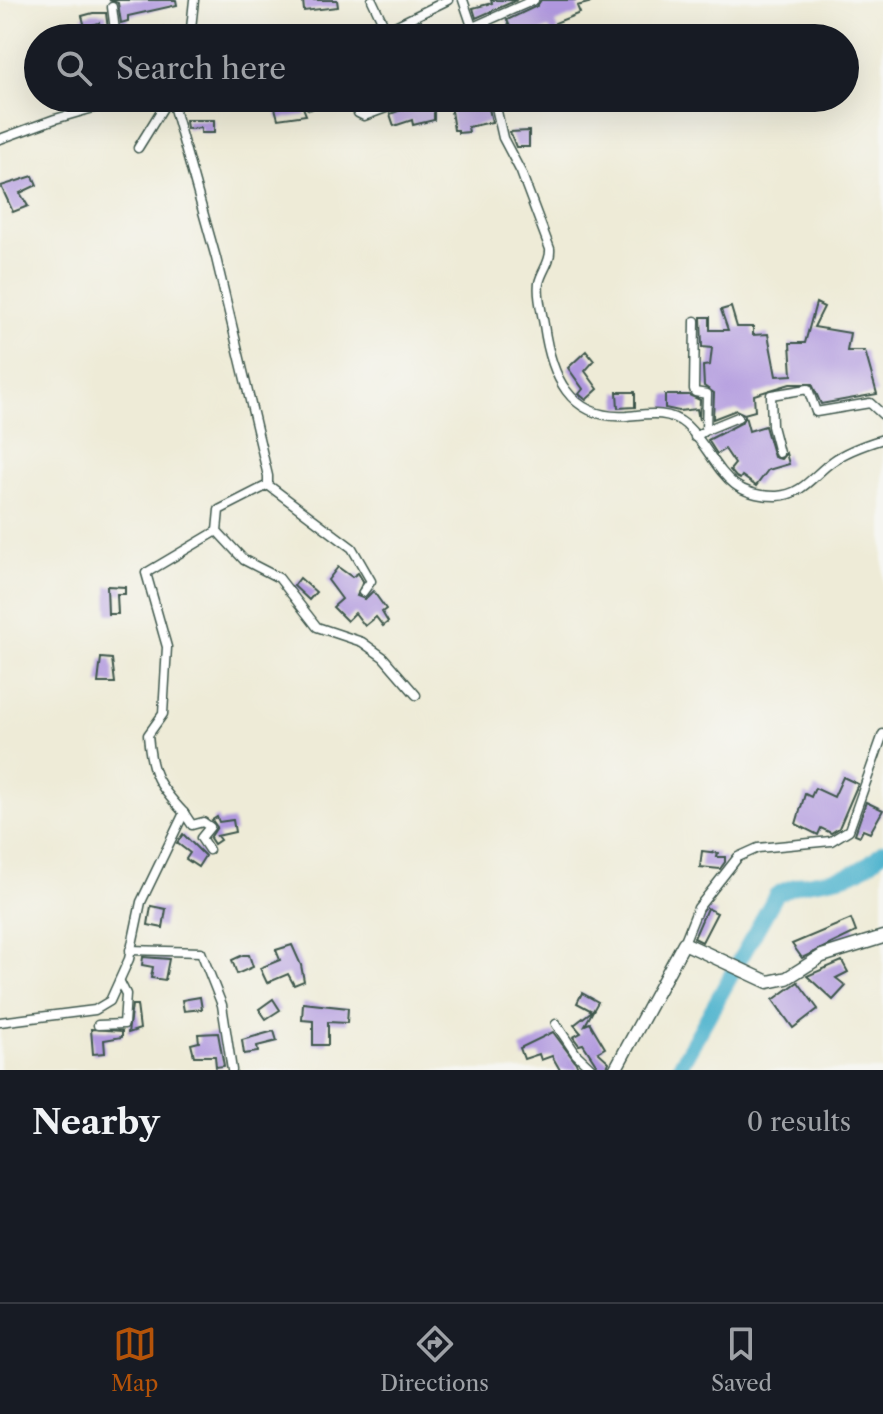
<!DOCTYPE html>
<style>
:root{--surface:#171b24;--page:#20242c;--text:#f1f3f6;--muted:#9ea1a6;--line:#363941;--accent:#b45309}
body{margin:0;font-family:"Libre Caslon Text",serif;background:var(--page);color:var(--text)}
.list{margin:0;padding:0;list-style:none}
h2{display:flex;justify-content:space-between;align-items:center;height:104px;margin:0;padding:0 32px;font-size:34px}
h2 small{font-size:26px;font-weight:400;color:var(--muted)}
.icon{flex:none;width:44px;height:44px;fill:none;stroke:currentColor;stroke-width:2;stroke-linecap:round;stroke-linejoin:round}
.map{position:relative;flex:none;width:883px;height:1070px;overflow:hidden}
.search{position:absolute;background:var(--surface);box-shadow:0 8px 32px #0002;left:24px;right:24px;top:24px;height:88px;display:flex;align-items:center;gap:20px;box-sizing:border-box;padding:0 28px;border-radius:44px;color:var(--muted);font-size:30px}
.sheet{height:232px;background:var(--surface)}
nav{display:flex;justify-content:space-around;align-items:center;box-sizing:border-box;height:112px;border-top:2px solid var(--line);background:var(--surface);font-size:22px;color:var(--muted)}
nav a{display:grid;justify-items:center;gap:4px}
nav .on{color:var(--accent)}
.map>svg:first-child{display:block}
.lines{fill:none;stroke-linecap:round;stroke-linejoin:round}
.river{stroke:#50b4ce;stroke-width:16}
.building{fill:#b098de}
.street-casing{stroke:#3e574c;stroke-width:11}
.secondary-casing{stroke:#3e574c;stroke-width:15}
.street{stroke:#fff;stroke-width:8}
.secondary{stroke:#fff;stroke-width:12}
</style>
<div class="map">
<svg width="883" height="1070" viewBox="0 0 883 1070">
<rect width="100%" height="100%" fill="#f6f6f2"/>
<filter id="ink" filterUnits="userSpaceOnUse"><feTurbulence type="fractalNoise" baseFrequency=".0125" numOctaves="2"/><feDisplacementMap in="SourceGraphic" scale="16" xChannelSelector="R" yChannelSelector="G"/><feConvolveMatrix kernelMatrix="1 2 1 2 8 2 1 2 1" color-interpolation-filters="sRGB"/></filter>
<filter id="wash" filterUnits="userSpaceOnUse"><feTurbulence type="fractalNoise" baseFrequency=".006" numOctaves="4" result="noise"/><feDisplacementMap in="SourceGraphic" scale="32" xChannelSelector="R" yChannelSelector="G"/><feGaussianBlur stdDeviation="1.8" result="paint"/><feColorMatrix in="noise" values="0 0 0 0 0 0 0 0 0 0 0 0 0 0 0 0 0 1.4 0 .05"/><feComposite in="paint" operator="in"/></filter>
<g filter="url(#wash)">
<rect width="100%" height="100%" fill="#eeebd7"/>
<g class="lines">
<!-- river -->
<path class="river" d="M678,1070L776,895C814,871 844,892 883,851"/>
</g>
<g id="blocks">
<!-- building -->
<g class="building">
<path d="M109,0H176L177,5L128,16V21L121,23L118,3Z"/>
<path d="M303,0H337L338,7L304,11Z"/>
<path d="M491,0H517L476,18L473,8L492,3Z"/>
<path d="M541,0H592V2L577,6L580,13L555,23L559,32L552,35L549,28L525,38H515L507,20L537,6Z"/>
<path d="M93,13H106L109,38H105L99,23L85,27L82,16Z"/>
<path d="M421,21L427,38H397L396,34Z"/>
<path d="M163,27L165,38H132V33Z"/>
<path d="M434,98V120L413,125L412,120L394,126L390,114L415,105L420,99Z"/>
<path d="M449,98H481L483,105L488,104L492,122L468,127L469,132L458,133V130H454Z"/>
<path d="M501,98H529V107H503Z"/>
<path d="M292,103L293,107L302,105L306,115L278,119L275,108Z"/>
<path d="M186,120H214V133H201V128L187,129Z"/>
<path d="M529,131V147H516L510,132Z"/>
<path d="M33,176L37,185L20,193L28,206L13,212L1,186Z"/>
<path d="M816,303L824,307L814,327L850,333L847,351H865L877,394L821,404L812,384H790L754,395L755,411L744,414L736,410L713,419L714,393L704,386L703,366L710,365L712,348L702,347L701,317H710V330H728L721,310L731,307L737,327H753V335L768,334L776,376L792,375L790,343H805Z"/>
<path d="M586,351L594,361L585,371L598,389L586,400L579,394L583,389L568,368Z"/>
<path d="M617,392H635V407L618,408Z"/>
<path d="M665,395H689L700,400L699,420L697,409L679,411L665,408Z"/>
<path d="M745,416L749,431L765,426L774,457L781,459L786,453L789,464L768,470L756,486L742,476L740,479L736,477L730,470L735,464L725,449L717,454L708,440L741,423Z"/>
<path d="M338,567L352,577L358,573L363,581L357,596L365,599L373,591L386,609L382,612L388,622L383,626L376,617L365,626L355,613L347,621L333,607L342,599L328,580Z"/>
<path d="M300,578L316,592L309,600L294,586Z"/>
<path d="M107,586L125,587V594H117L118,614H108Z"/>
<path d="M101,658L112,659L115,683H98Z"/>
<path d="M843,777L858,784L839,828L831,833L821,828L818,835L796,824L805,794L811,797L815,788L834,797Z"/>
<path d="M866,802L883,810L870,833L863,830L860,836L855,834Z"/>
<path d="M217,817L219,822L233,820L235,832L217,836L220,840L214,844L210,838L217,827L212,820Z"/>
<path d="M183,834L205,856L198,867L186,859L190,853L177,843Z"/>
<path d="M702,851L718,853L717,857H725V862L720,869L700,867Z"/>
<path d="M151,906L166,909L163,928L148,925Z"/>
<path d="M707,908L717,913L702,942L694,938Z"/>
<path d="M851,919L856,932L802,958L792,944Z"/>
<path d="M292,945L301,965L304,981L294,985L288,974L267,983L260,968L280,960L276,950Z"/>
<path d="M243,955H249L253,967L237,974L232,960Z"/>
<path d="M143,957L169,959L165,980L151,978L153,967L142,965Z"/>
<path d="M842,961L848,972L836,978L846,986L833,1000L807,976Z"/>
<path d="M798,982L818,1009L793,1028L773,1000Z"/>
<path d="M582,993L598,1002L585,1025L590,1023L605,1048L598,1052L609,1062L606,1070H600L583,1044L579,1045L573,1037L581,1033L574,1025L592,1011L577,1003Z"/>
<path d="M200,997L202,1009L184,1011L182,1000Z"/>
<path d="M273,999L280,1010L266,1019L259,1009Z"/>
<path d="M303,1003L348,1008L347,1023L328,1022V1045H313V1021L302,1020Z"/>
<path d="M132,1005H137L140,1029L128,1033Z"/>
<path d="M91,1029L122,1031V1037L104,1040L105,1053L93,1054Z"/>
<path d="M274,1031L277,1041L257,1046L258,1052L244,1054L242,1040Z"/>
<path d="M553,1032L576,1063L579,1070H560L552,1056L541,1060L539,1054L524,1059L520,1048Z"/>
<path d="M218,1033L224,1066L216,1067L215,1056H194L191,1044L199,1042L198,1034Z"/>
</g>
</g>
</g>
<g filter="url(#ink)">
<use href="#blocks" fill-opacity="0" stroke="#3e574c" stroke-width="2"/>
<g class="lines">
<defs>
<g id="street">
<path d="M372,0L390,38"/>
<path d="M463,0L476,38"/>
<path d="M112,7L116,38"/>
<path d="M473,27L534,0"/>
<path d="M190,38L194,0"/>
<path d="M352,38L387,30L448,0"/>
<path d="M171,98L216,258L268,476V485L219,510L217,531L244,560L279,578L317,627L362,642L383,657L416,695"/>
<path d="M306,98L310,105"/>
<path d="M352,98L358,113L364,116L413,98"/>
<path d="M494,98L503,138L521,172L550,249C551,262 542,270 539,283C537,296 542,312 544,325C551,375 569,420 627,416C648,414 669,410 686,425C719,456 720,497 777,496C803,495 814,474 833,461C846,451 867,444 883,439"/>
<path d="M0,139L55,119L128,98"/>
<path d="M138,148L169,98"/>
<path d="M695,321L694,389L695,392L707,394L706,430L695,437"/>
<path d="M706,430L738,417"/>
<path d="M779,453L772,426L771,395L808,389L816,412L870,403L883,415"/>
<path d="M268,485L352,548L371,581L363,592"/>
<path d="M184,813L192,825L203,822L210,827L201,838L209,850"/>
<path d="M684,943L698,908L738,857L758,848L831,841L849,830L883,734"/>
<path d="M130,950L201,952L222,1005L232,1070"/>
<path d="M0,1022L95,1010L110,1001L129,959L141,902L184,813C158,785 151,774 148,735L163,714L167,647L146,573L217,531"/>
<path d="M556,1024L576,1054L593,1070"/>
<path d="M98,1025L124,1024L126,994L120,982"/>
</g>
<path id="secondary" d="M615,1070L684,943L768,982L787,978L822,956L883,937"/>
</defs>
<!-- street casing -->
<use href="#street" class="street-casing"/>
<!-- secondary casing -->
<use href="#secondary" class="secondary-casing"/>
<!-- street -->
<use href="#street" class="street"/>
<!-- secondary -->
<use href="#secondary" class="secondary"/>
</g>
</g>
</svg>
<div class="search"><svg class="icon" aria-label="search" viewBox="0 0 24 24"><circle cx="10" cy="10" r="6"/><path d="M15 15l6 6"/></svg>Search here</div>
</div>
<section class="sheet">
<h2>Nearby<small>0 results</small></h2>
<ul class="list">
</ul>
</section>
<nav>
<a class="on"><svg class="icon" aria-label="map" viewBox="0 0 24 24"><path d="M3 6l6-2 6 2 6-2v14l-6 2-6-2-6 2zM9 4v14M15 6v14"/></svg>Map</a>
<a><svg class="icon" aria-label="directions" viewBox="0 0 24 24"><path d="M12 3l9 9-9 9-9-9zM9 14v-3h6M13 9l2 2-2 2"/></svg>Directions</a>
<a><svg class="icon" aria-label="saved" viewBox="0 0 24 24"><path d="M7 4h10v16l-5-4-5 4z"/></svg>Saved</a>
</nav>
